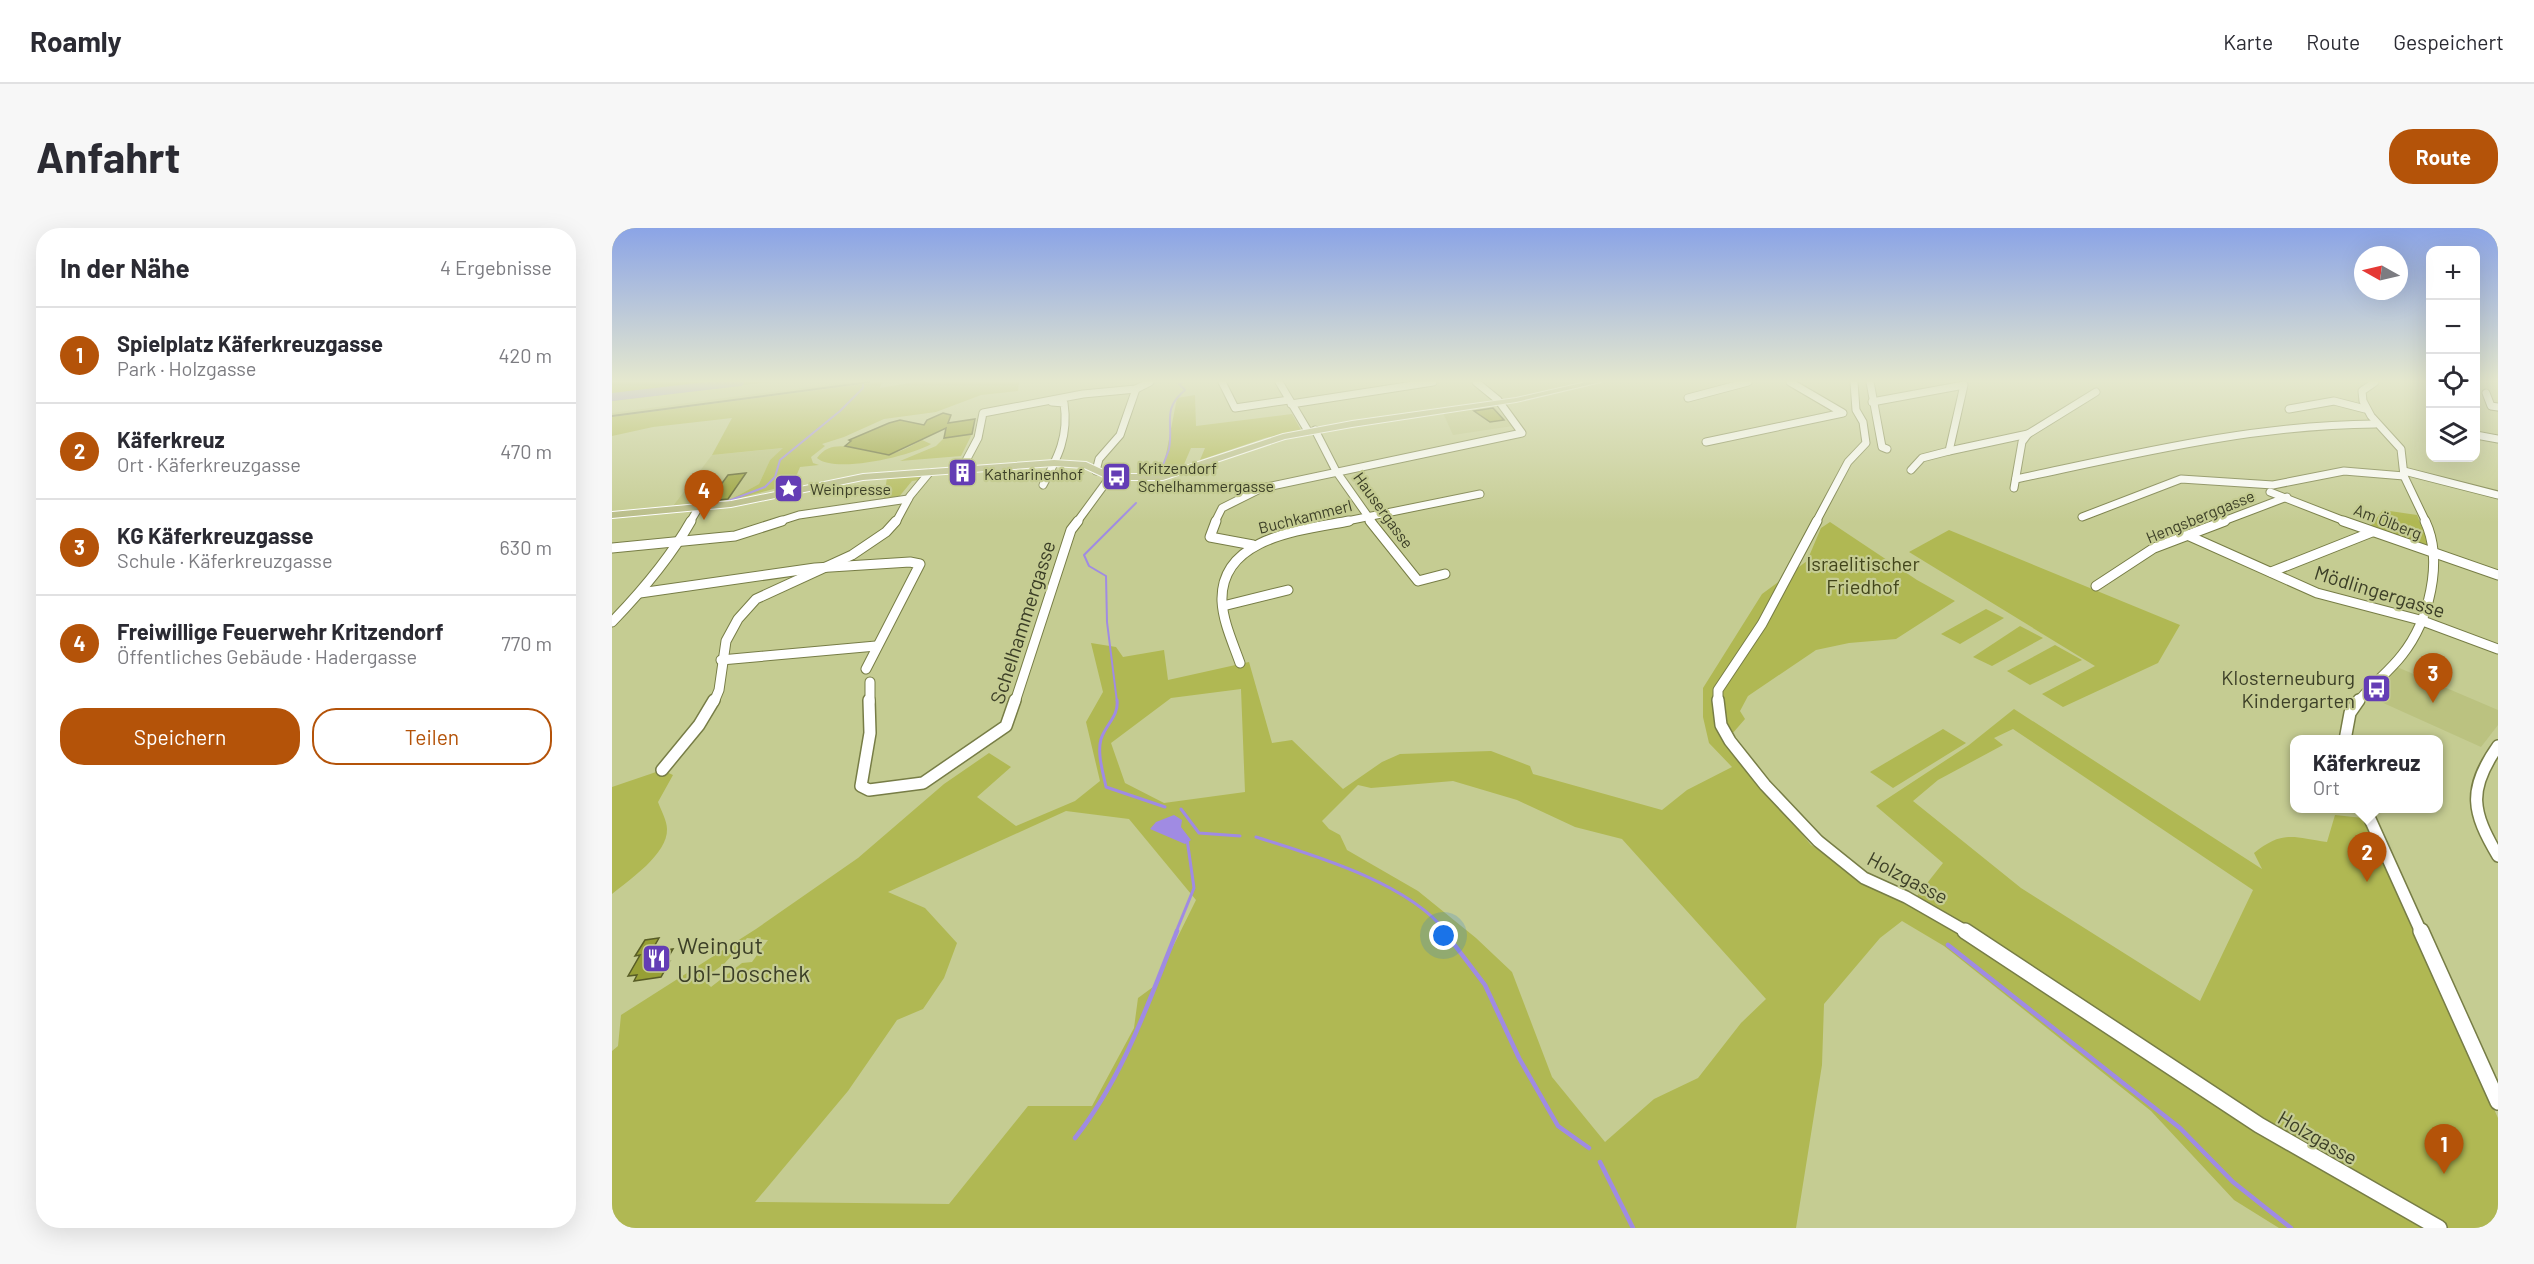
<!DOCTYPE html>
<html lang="de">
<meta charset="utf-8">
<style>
:root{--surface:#fff;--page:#f7f7f7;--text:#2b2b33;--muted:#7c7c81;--line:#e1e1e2;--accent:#b45309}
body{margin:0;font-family:Barlow,sans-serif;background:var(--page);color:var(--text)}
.controls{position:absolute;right:18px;top:18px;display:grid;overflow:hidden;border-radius:12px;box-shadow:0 6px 24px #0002}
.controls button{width:54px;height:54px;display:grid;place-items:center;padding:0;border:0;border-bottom:2px solid var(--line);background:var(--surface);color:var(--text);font:30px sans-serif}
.compass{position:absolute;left:1742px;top:18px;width:54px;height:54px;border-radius:50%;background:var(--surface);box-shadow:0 6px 24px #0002;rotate:278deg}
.you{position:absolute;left:832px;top:708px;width:21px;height:21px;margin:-15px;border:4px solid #fff;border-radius:50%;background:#1a73e8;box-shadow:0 0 0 9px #1a73e833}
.badge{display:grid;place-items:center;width:39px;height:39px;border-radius:50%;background:var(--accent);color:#fff;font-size:20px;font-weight:700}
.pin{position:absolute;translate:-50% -50px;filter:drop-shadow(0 2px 3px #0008)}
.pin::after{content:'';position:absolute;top:32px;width:21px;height:18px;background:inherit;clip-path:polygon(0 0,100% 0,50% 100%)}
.popup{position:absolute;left:1678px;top:507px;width:153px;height:78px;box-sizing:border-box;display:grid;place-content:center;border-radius:12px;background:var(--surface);filter:drop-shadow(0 2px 4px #0005);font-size:20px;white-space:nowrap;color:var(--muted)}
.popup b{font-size:22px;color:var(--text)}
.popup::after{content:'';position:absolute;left:50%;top:100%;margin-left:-12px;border:12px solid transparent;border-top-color:var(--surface)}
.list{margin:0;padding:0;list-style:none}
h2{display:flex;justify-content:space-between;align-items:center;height:78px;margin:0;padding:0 24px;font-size:26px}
h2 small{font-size:20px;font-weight:400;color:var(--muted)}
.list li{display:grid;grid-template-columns:39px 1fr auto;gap:18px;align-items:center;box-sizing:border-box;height:96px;padding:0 24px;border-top:2px solid var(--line)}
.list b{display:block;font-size:22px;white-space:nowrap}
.list p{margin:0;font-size:20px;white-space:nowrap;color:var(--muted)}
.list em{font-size:20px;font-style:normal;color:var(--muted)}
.actions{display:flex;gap:12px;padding:18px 24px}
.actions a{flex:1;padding:14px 0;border:2px solid var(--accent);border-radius:24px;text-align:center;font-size:21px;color:var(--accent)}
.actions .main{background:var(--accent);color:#fff}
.icon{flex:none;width:33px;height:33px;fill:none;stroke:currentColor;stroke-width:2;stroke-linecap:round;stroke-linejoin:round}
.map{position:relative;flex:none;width:1886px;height:1000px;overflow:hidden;border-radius:24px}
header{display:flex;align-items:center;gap:36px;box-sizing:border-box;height:84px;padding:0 30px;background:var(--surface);border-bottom:2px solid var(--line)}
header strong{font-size:28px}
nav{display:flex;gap:33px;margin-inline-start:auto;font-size:21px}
.intro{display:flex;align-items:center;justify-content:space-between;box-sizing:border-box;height:144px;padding:0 36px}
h1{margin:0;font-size:42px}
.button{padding:15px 27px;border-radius:24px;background:var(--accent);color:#fff;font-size:21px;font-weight:700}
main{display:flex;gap:36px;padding:0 36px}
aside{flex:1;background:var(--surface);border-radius:24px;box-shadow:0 6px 24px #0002}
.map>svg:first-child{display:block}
.built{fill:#bbc280}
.green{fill:#b0b853;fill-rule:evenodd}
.water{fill:#a08be3}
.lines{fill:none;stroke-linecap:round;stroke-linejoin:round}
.stream-far2{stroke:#a08be3;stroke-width:2}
.stream-far1{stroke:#a08be3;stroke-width:3}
.stream{stroke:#a08be3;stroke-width:4.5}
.canal{stroke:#a08be3;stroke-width:8}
.building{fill:#979f35;stroke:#585d26;stroke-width:1.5}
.minor-far3-casing{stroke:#777d46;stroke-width:9}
.minor-far2-casing{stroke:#777d46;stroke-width:11}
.minor-far1-casing{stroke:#777d46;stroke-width:14}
.minor-casing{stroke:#777d46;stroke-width:18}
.major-casing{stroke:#fff;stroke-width:2}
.minor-far3{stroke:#fff;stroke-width:7}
.minor-far2{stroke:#fff;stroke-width:9}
.minor-far1{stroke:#fff;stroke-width:11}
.minor{stroke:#fff;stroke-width:15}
.major{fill:#b9bd89;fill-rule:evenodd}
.rail{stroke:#767a54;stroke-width:2}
.labels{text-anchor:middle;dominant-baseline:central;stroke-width:4.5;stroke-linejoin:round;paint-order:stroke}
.far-poi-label{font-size:16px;fill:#3c3f27;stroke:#c5cc92;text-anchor:start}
.far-street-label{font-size:16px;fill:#3c3f27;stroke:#c5cc92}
.park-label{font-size:20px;fill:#42451b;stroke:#c5cc92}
.street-label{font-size:20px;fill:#3c3f27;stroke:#c5cc92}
.poi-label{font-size:20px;fill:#3c3f27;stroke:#c5cc92;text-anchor:end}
.near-poi-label{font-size:24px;fill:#3c3f27;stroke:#c5cc92;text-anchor:start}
</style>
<header>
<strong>Roamly</strong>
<nav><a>Karte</a><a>Route</a><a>Gespeichert</a></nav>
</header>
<div class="intro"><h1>Anfahrt</h1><a class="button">Route</a></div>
<main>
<aside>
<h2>In der Nähe<small>4 Ergebnisse</small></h2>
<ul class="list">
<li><span class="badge">1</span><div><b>Spielplatz Käferkreuzgasse</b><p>Park · Holzgasse</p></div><em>420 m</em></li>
<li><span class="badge">2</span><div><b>Käferkreuz</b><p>Ort · Käferkreuzgasse</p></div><em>470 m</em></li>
<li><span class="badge">3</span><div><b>KG Käferkreuzgasse</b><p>Schule · Käferkreuzgasse</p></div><em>630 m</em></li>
<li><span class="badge">4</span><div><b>Freiwillige Feuerwehr Kritzendorf</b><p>Öffentliches Gebäude · Hadergasse</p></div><em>770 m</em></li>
</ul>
<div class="actions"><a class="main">Speichern</a><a>Teilen</a></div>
</aside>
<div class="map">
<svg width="1886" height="1000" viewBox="0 0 1886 1000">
<rect width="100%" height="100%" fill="#c5cc92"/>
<!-- built -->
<g class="built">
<path d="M234,154H264L0,189V185Z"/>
<path d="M882,178L901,198L841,207L831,185Z"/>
<path d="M172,220L158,232L147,256L116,273L61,278L100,227Z"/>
<path d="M1785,439L1886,482V497L1869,519L1758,469Z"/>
</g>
<!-- green -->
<g class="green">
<path d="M0,154H157L0,173Z"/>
<path d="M267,154H270L268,160L303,154H407L406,163L369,167L324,184L272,191L232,209L210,216L213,218L199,229L201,235L207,237L188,239L181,256L116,273L147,256L158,232L171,220L100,227L120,190L41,199L0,208V189Z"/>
<path d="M583,167L584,198L680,186L689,202L653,210L588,232L593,220H579L570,241L550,247L565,170Z"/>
<path d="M360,206L349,228L288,233L324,218L332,210Z"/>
<path d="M310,212L319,216C299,228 223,246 205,230C222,206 252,226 275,226C286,226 300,217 310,212Z"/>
<path d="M305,248L309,250L307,252L300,253L286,270L272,272L275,249Z"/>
<path d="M1771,282L1805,287L1819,322L1757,300Z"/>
<path d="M1218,294L1305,352L1343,373L1284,411L1237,415L1204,422L1136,468L1128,483L1133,491L1113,514L1199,617L1282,671L1305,668L1331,635L1264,578L1357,517L1402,481L1650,641L1642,625C1671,602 1681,609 1715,614L1723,587L1751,590L1886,890V1000H1667L1622,972L1539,883L1332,718L1290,693L1268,710L1212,776L1210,837L1184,1000H0V823L6,818L9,787L144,701L246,630L332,556L377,525L399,539L365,569L404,598L463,573L488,553L474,494L491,464L479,415L504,419L511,429L552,422L556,452L637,434L660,515L680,512L731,561L770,534L788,526L879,523L918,538L921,546L1050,582L1075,562L1120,539L1097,515L1091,489V460L1150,366L1195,333L1209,300ZM629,461L633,564L552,575L513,555L499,515L559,470ZM1401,501L1641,662L1588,773L1409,660L1301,573L1326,552L1391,517L1382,510ZM841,553L905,572L963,599L1010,611L1154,771L1129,795L1086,850L1042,871L993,914L940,849L900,744L864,710L806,663L735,622L728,607L717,601L710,593L746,557L759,560ZM454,583L517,591L584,672L541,759L526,770L522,800L480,878H416L337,976L143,974L236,863L285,792L311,781L332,750L345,715L313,680L276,664ZM135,710L156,712L140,734L130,735L99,759L91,751L112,736Z"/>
<path d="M1337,302L1568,397L1546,435L1451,479L1430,466L1483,438L1297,324Z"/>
<path d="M1374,381L1392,390L1348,416L1329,406Z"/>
<path d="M1408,398L1431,410L1380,438L1361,429Z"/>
<path d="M1443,417L1470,432L1418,457L1395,443Z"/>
<path d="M1331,501L1354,515L1281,560L1258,544Z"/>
<path d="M50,542L61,547L46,574C49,582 55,593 55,601C56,626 17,652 0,666V559Z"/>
</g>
<!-- water -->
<path class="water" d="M562,587L570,592L569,599L579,612L573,616L538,601L544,594Z"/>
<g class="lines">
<!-- stream-far2 -->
<g class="stream-far2">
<path d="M550,240C552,234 555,227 557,221C562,195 549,182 573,162L567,156L571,154"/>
<path d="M111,275L153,259L163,249L168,232L228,183L251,160V156"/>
<path d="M505,474L495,394L494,348L477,338L472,327L524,275"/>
</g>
<!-- stream-far1 -->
<g class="stream-far1">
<path d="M505,472C507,488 494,496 489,511C485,526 491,544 494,559L553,579"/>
<path d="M569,581L587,605L628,608"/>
<path d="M644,609C701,627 797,655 834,704"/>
<path d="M564,704L582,660L575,611"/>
</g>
<!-- stream -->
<g class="stream">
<path d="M832,703L873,757L907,830L946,898L977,920"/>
<path d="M1336,717L1568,900L1621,954L1679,1000"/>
<path d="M463,910C512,848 536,775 565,703"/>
<path d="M988,934L1021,1000"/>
</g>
<!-- canal -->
<path class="canal" d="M0,169L128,154"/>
</g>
<!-- building -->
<g class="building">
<path d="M881,180L892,192L878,194L862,183Z"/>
<path d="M331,185L339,187L336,195L363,191L360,206L332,210L334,200L277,227L233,218L239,213L237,212L277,195L288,192L312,197L315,192Z"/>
<path d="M134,245L116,271L97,273L116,247Z"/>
<path d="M47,710L39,724L61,721L54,733H58L49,749L22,753L25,747L16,748L28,727L23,728L33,712Z"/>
</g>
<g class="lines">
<defs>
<g id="minor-far3">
<path d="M610,154L623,180L677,172"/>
<path d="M667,154L696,203"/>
<path d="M1258,154L1270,219L1275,221"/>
<path d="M1763,154L1750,163L1751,173L1759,188L1789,221L1792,248L1814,294"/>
<path d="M1874,165L1879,178L1886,179"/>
<path d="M1076,170L1136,154"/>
<path d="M1260,174L1352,157L1337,223L1310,230L1299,242"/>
<path d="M679,176L821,154"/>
<path d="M1677,181L1722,173L1753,181"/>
<path d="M703,202L724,243L760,294"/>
<path d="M1416,206L1484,164"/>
<path d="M1864,207L1886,211"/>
<path d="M1094,214L1231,185L1178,154"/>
<path d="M1337,223L1416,206L1410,214L1402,260"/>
<path d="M349,242L366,210L371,185L471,166L524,161L538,154"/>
<path d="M484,243L487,231L508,207L524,161"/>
<path d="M1792,243L1886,267"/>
<path d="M1404,251C1523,226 1640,197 1763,196"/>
<path d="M431,257C446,229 457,208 452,175L440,174"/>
<path d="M1658,264L1735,294"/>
<path d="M1470,289L1569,251L1661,257L1732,243L1792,248"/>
<path d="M78,294L87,279"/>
<path d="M165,294L187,287L296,271"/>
<path d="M284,294L298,268L317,245"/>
<path d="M465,294L498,249"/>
<path d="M603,294L610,280L650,260L910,205L886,172L864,154"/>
<path d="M730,294L868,266"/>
<path d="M1204,294L1236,234L1254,215L1251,194L1244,182L1242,154"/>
<path d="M1609,294L1675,269"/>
</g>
<g id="minor-far2">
<path d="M604,293L598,309L641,317"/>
<path d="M758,293L806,353L833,346"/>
<path d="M1731,293L1886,347"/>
<path d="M1575,307L1705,365L1808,392L1886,421"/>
<path d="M0,320L123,308L170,293"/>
<path d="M1659,344L1760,304"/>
<path d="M1484,358L1542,320L1613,293"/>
<path d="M28,365L203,340L298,334L308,336L254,441"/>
<path d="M611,378L676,362"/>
<path d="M0,394C30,363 58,330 79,293"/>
<path d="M109,432L264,418"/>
<path d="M628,435C621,415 611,394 610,373C608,309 690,302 737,293"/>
<path d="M102,474L107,462L114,413L126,391L144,371L240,327L274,304L284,293"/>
<path d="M258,474V454"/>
<path d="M403,474L459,302L466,293"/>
<path d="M1106,474V462L1150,396L1205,293"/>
<path d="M1746,474C1759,457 1777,444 1790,427C1817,393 1832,333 1813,293"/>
</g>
<g id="minor-far1">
<path d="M257,472L258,505L249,558L257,562L311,555L394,498L403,472"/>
<path d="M1106,472L1109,497L1118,513L1153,557L1206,613L1252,650L1294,669L1355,704"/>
<path d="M1733,512L1738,485L1747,472"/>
<path d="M1886,518C1855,562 1860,584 1886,628"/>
<path d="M50,542L87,497L102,472"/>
<path d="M1753,580L1809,704"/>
</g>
<g id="minor">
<path d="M1353,703L1647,897L1827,1000"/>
<path d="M1809,703L1886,874"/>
</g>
<path id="major" d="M974,154H989L904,174L740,199L673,211L551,252H498L472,240L442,238L251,252L119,279L0,290V284L119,273L251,246L442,232L474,234L500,246H550L671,206L740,193L904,170Z"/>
</defs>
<!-- minor-far3 casing -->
<use href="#minor-far3" class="minor-far3-casing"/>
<!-- minor-far2 casing -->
<use href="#minor-far2" class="minor-far2-casing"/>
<!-- minor-far1 casing -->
<use href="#minor-far1" class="minor-far1-casing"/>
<!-- minor casing -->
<use href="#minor" class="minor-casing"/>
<!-- major casing -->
<use href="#major" class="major-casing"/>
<!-- minor-far3 -->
<use href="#minor-far3" class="minor-far3"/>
<!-- minor-far2 -->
<use href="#minor-far2" class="minor-far2"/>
<!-- minor-far1 -->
<use href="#minor-far1" class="minor-far1"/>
<!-- minor -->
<use href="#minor" class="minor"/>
<!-- major -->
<use href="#major" class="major"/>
<!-- rail -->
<path class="rail" d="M0,188L257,154"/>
</g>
<!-- sky -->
<linearGradient id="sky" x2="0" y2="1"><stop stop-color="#8ba4e6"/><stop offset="0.52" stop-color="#e5e8ce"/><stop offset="1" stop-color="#e5e8ce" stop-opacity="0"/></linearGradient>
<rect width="1886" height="294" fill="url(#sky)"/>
<!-- icons -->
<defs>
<symbol id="building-square" viewBox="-11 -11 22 22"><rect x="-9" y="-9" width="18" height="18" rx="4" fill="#643db5" stroke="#c5cc92"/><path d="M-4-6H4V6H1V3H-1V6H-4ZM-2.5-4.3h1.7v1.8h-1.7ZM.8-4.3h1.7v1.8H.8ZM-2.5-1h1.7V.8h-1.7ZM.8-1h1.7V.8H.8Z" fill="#fff"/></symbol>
<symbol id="bus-square" viewBox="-11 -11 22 22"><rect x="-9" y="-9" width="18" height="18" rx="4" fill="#643db5" stroke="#c5cc92"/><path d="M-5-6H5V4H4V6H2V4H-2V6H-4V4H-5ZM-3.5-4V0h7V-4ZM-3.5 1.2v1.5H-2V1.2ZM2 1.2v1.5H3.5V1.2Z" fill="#fff"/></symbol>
<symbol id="sight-square" viewBox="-11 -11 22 22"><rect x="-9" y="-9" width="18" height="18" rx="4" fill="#643db5" stroke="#c5cc92"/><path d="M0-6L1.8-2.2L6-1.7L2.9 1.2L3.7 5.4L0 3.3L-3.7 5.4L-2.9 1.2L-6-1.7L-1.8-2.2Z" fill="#fff"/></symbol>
<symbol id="restaurant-square" viewBox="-11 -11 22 22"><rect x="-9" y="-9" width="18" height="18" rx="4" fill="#643db5" stroke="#c5cc92"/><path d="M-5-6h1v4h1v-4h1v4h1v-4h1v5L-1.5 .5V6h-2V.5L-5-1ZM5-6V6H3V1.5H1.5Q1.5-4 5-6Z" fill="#fff"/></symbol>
</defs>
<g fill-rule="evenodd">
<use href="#building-square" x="334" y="228" width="33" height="33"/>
<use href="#bus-square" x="488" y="232" width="33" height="33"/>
<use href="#sight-square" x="160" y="244" width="33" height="33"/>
<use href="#bus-square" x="1748" y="444" width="33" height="33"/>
<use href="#restaurant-square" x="28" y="714" width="33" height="33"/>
</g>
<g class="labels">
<!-- far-poi labels -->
<g class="far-poi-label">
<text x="526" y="239">Kritzendorf<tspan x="526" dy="18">Schelhammergasse</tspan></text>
<text x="372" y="245">Katharinenhof</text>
<text x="198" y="260">Weinpresse</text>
</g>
<!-- far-street labels -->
<g class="far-street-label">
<text transform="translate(772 282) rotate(54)">Hausergasse</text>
<text transform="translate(693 288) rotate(-14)">Buchkammerl</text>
<text transform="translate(1588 288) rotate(-22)">Hengsberggasse</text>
<text transform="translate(1776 293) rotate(21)">Am Ölberg</text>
</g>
<!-- park labels -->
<g class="park-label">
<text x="1251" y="335">Israelitischer<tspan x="1251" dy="23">Friedhof</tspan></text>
</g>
<!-- street labels -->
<g class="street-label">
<text transform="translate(1768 363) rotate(17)">Mödlingergasse</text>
<text transform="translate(410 394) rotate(-72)">Schelhammergasse</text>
<text transform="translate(1296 649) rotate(28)">Holzgasse</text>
<text transform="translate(1706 909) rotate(30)">Holzgasse</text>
</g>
<!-- poi labels -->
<g class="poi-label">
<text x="1743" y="449">Klosterneuburg<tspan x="1743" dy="23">Kindergarten</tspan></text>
</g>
<!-- near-poi labels -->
<g class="near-poi-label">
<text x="65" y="716">Weingut<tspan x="65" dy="28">Ubl-Doschek</tspan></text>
</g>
</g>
</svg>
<div class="controls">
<button>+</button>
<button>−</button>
<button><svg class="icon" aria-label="locate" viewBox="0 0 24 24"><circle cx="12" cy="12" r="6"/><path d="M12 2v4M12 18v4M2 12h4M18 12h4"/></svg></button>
<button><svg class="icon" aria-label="layers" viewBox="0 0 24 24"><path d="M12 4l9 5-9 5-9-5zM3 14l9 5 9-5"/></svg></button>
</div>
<svg class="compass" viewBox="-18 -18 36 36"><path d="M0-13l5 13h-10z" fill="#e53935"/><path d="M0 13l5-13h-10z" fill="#7c7c81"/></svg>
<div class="you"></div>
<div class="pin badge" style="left:1832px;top:946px">1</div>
<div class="pin badge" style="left:1755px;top:654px">2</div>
<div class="popup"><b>Käferkreuz</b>Ort</div>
<div class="pin badge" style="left:1821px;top:475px">3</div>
<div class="pin badge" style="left:92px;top:292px">4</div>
</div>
</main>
